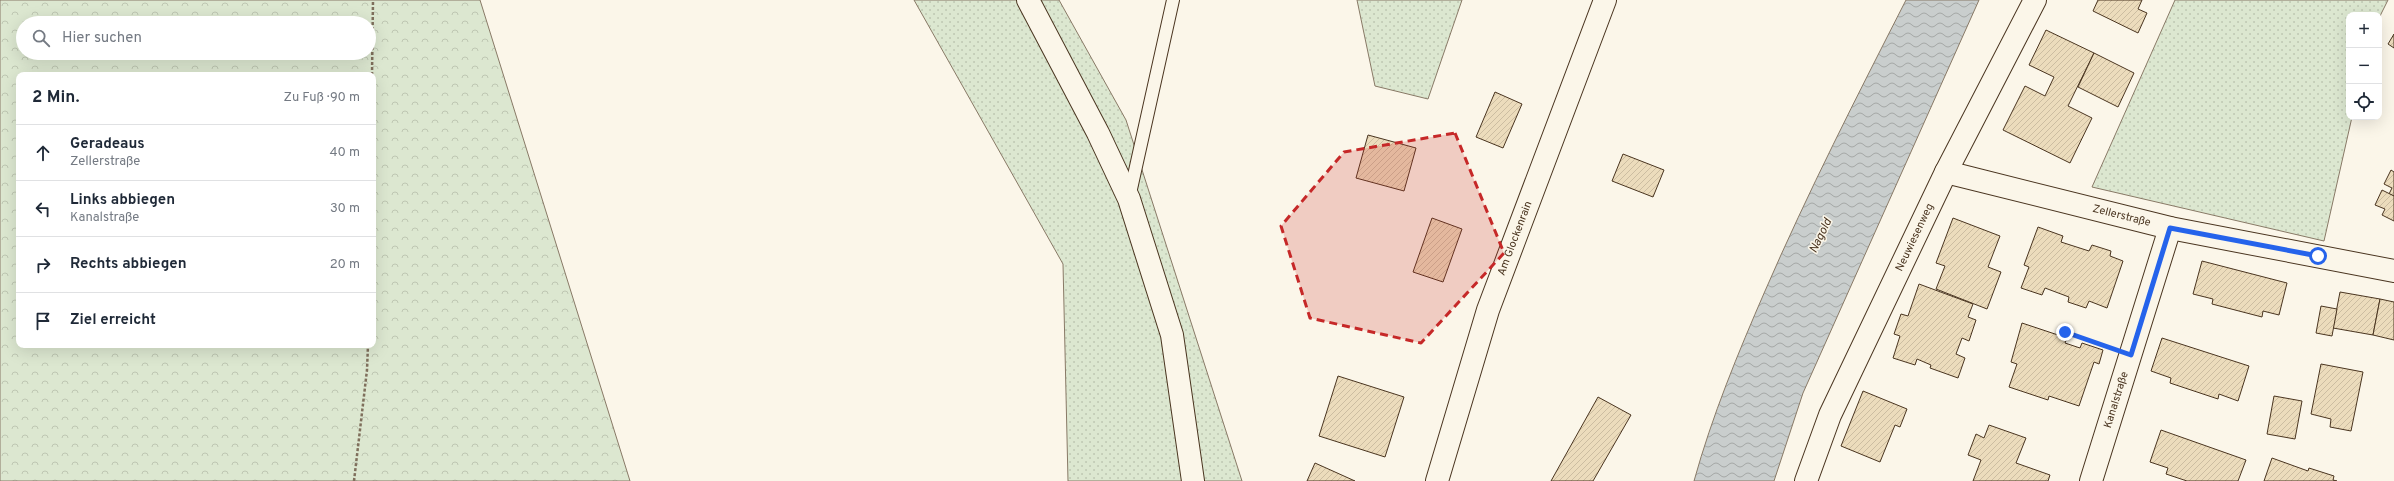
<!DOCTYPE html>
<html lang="de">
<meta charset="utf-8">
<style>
:root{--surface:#fff;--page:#f6f6f7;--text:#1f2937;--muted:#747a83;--line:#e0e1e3}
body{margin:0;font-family:Overpass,sans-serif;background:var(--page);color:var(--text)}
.controls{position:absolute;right:12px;top:12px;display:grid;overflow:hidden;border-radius:8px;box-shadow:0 4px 16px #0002}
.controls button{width:36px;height:36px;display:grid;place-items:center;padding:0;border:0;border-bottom:1px solid var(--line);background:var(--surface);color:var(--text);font:20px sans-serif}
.stop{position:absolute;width:12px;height:12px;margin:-9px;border:3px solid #2563eb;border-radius:50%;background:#fff}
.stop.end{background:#2563eb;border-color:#fff;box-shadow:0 1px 4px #0008}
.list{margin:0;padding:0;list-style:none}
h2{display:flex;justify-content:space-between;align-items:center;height:52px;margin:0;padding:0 16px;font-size:17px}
h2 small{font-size:13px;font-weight:400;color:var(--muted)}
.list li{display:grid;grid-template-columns:26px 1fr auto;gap:12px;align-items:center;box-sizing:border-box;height:56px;padding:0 16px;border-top:1px solid var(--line)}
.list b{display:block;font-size:15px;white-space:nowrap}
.list p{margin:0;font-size:13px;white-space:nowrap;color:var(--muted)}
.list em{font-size:13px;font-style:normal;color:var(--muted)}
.icon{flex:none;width:22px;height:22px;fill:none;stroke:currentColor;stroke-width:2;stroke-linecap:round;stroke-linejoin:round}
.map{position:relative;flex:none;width:2394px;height:481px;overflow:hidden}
.search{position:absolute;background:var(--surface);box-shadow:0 4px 16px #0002;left:16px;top:16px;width:360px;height:44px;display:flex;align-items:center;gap:10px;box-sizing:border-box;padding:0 14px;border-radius:22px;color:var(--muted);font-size:15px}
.panel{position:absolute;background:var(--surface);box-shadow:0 4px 16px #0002;left:16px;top:72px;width:360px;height:276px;border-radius:8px}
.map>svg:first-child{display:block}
.grass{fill:url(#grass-dots);stroke:#887966}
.forest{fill:url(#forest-crowns);stroke:#887966;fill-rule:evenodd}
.water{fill:url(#water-waves);stroke:#887966}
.building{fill:url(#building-hatch);stroke:#4a3520}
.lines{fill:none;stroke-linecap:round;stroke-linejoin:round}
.service-casing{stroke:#4a3520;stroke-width:14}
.minor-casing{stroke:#4a3520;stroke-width:24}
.path{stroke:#7f6f5c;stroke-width:2.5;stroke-dasharray:3 2;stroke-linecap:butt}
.service{stroke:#fbf6e9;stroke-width:12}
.minor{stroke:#fbf6e9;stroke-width:22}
.route{stroke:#2563eb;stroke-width:5}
.marked{fill:#c62828;fill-opacity:0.2;stroke:#c62828;stroke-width:3;stroke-dasharray:8 5;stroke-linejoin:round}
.labels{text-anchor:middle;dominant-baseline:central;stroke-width:3;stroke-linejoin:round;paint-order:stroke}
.street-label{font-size:11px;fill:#4a3520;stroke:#fbf6e9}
.water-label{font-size:12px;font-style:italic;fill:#4a3520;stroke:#fbf6e9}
</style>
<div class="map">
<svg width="2394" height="481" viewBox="0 0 2394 481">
<defs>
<pattern id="grass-dots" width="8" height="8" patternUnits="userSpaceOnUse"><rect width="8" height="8" fill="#dce7d0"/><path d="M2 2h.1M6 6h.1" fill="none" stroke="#bec7b2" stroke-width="1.8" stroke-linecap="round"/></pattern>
<pattern id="forest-crowns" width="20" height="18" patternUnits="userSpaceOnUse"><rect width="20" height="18" fill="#dce7d0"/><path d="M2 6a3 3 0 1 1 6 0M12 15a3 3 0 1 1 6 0" fill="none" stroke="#bec7b2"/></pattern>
<pattern id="water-waves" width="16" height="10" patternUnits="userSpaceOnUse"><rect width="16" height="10" fill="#c9cecd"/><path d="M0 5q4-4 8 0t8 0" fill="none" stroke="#a5a8a6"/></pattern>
<pattern id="building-hatch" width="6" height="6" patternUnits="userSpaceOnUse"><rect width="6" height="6" fill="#ecdcbc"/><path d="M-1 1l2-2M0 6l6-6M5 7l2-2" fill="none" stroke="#ccbda1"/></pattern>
</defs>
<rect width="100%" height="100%" fill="#fbf6e9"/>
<!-- grass -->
<g class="grass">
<path d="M914,0H1059L1126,120L1242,481H1068L1063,264Z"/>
<path d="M1357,0H1462L1428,99L1375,86Z"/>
<path d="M2175,0H2388L2379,18V15H2349V117H2352L2324,241L2092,187Z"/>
</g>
<!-- forest -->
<path class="forest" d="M0,0H480L630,481H0ZM23,23H369V53H23ZM19,75H373V345H19Z"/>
<!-- water -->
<path class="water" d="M1906,0H1979L1803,393L1774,481H1694C1712,416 1738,353 1765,291C1808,192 1857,96 1906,0Z"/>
<!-- building -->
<g class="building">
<path d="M2098,0H2142L2138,9L2147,13L2138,33L2093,11Z"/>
<path d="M2046,30L2094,53L2068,106L2092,118L2070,163L2003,130L2025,86L2045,96L2054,77L2029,65Z"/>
<path d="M2394,34V48L2388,44Z"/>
<path d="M2094,53L2134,73L2118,107L2078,87Z"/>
<path d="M1495,92L1522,104L1503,148L1476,137Z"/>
<path d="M1368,135L1416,148L1404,191L1356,178Z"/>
<path d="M1623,154L1664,170L1653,197L1612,181Z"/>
<path d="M2391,170L2394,172V196L2389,194L2392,188L2384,184Z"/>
<path d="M2382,190L2394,196V221L2382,215L2385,209L2375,205Z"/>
<path d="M1432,218L1462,229L1443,282L1413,272Z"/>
<path d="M1953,218L2000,236L1988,267L2001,272L1987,309L1936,289L1945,266L1936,263Z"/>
<path d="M2038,227L2063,236L2061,242L2089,251L2092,245L2111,251L2110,256L2123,261L2107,308L2089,301L2086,308L2068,302L2069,297L2045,288L2042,295L2021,288L2029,267L2024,265Z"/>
<path d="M2202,261L2287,283L2279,315L2263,311L2262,317L2212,304L2213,299L2193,294Z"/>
<path d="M1919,284L1973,304L1968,317L1976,320L1969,341L1962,338L1956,354L1965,358L1958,378L1930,368L1931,365L1917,359L1915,365L1893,358L1900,336L1894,334L1901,314L1908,316Z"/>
<path d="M2340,292L2380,299L2373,335L2333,328Z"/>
<path d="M2380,299L2394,302V340L2373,335Z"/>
<path d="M2321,306L2337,309L2332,336L2316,333Z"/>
<path d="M2022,323L2067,338L2065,343L2080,348L2082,343L2103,350L2099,364L2094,362L2079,406L2049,396L2048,400L2009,387L2017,364L2011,362Z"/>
<path d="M2162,338L2249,366L2238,401L2219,394L2218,399L2170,383L2171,378L2151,371Z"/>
<path d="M2321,364L2363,372L2351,431L2330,427L2331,419L2311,414Z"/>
<path d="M1338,376L1404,397L1385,457L1319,436Z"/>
<path d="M1863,391L1907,409L1900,427L1895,425L1880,462L1841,446Z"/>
<path d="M2274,396L2302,401L2295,439L2267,434Z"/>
<path d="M1598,397L1631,415L1593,481H1551Z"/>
<path d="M1989,425L2026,438L2016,463L2050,475L2048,481H1973L1981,460L1968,455L1976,434L1984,438Z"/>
<path d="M2161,430L2246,460L2238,481H2187L2166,474L2168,468L2150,462Z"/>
<path d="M2272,458L2308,471L2309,468L2334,476L2333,480L2337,481H2264Z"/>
<path d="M1315,463L1355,481H1307Z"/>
</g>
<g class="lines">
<defs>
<path id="service" d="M1129,198L1173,0"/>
<g id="minor">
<path d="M1028,0L1098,133L1129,199L1172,335L1193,481"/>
<path id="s1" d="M1946,172L2170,228L2394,271"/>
<path id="s2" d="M1437,481L1488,310L1605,0"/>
<path id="s3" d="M1806,481L1830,415L1946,172L2035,0"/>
<path id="s4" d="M2091,481L2170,228"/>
</g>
</defs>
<!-- service casing -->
<use href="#service" class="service-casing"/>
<!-- minor casing -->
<use href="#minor" class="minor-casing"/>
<!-- path -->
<g class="path">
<path d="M372,75L373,0"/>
<path d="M2065,332L2106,346"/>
<path d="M354,481L367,370L368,345"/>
</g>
<!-- service -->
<use href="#service" class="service"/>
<!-- minor -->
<use href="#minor" class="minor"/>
</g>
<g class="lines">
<!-- route -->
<path class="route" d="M2065,332L2131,355L2170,228L2318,256"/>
</g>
<!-- marked area -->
<path class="marked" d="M1455,133L1504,253L1421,343L1310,318L1281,226L1344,152Z"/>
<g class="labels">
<!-- street labels -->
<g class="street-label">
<text stroke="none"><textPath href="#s1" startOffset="181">Zellerstraße</textPath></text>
<text stroke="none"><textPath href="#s3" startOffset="267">Neuwiesenweg</textPath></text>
<text stroke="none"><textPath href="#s2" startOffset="255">Am Glockenrain</textPath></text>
<text stroke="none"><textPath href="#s4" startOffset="85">Kanalstraße</textPath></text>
</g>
<!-- water labels -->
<g class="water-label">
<text transform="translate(1821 236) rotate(-64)">Nagold</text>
</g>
</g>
</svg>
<div class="controls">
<button>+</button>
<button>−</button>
<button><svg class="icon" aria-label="locate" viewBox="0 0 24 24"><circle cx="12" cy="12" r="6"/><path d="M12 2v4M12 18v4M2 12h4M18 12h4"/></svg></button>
</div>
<div class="stop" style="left:2318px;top:256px"></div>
<div class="stop end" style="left:2065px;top:332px"></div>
<div class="search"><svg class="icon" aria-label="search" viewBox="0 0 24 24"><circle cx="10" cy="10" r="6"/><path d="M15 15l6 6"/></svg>Hier suchen</div>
<section class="panel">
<h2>2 Min.<small>Zu Fuß · 90 m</small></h2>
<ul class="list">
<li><svg class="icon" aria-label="ahead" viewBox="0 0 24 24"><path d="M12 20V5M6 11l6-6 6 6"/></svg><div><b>Geradeaus</b><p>Zellerstraße</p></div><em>40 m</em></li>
<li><svg class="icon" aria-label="left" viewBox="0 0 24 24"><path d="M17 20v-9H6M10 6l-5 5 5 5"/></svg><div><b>Links abbiegen</b><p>Kanalstraße</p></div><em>30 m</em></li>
<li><svg class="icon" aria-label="right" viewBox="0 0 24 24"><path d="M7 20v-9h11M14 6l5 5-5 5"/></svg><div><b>Rechts abbiegen</b></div><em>20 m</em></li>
<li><svg class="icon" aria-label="arrive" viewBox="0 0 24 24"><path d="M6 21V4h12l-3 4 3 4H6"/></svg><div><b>Ziel erreicht</b></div></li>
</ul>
</section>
</div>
